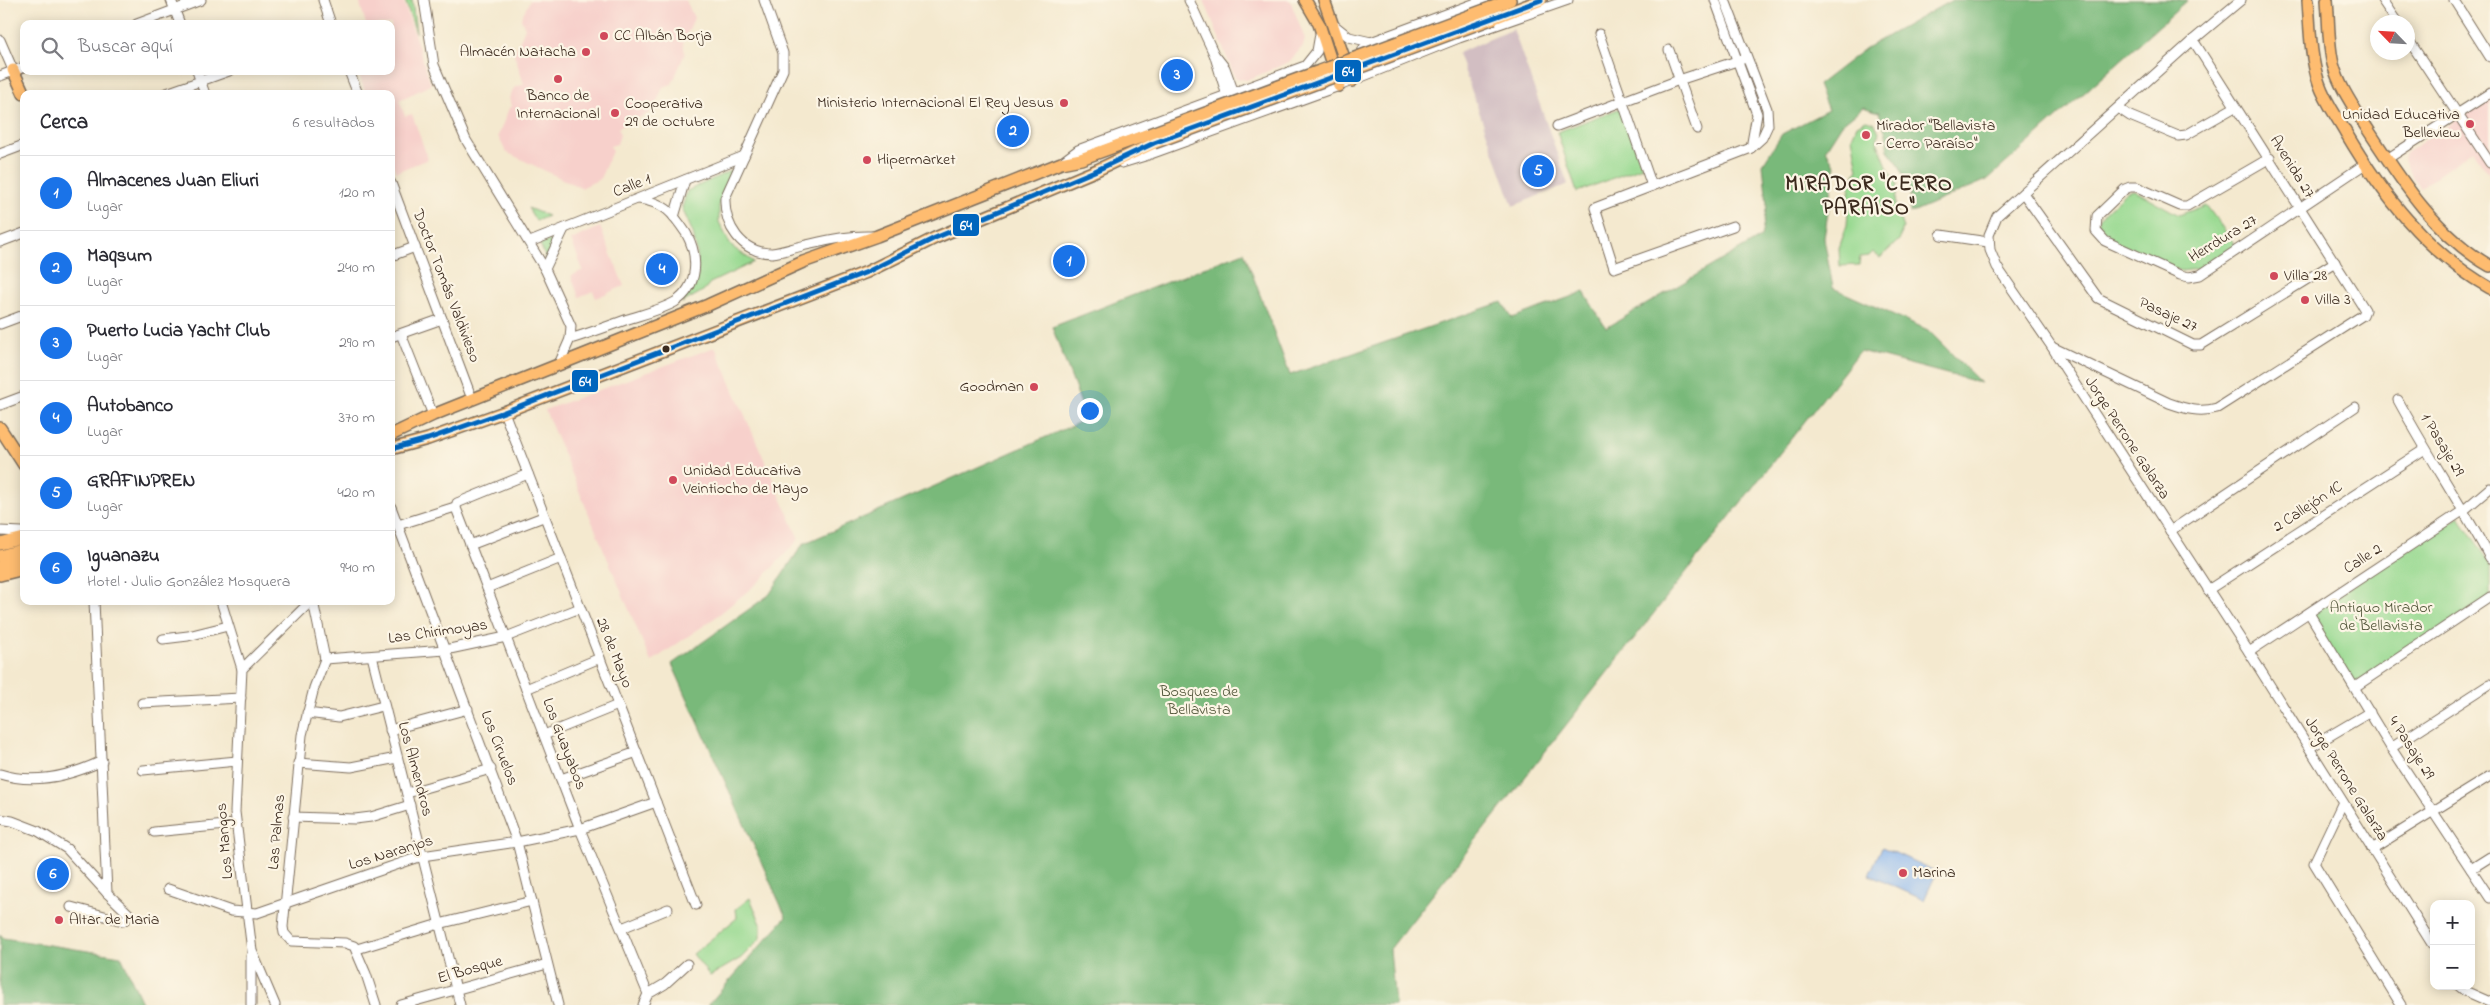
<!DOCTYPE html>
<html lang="es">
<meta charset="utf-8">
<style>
:root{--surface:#fff;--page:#f7f7f7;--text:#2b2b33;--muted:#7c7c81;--line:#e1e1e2;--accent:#1a73e8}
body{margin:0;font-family:"Indie Flower",sans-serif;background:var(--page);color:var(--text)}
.controls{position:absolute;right:15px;bottom:15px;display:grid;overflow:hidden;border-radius:10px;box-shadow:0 2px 12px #0003}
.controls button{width:45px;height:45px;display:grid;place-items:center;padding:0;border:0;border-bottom:1px solid var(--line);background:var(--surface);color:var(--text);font:25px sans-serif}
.compass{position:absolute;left:2370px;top:15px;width:45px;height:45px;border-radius:50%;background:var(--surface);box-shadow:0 2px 12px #0003;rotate:295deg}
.you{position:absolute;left:1089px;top:410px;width:18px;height:18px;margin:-12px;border:4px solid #fff;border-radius:50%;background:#1a73e8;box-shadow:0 0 0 8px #1a73e833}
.badge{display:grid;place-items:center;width:32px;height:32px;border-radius:50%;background:var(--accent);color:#fff;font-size:16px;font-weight:700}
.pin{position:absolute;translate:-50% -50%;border:2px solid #fff;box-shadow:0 1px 5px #0006}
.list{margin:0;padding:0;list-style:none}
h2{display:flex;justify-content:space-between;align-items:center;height:65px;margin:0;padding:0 20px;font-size:21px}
h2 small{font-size:16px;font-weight:400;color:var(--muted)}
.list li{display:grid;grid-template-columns:32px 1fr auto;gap:15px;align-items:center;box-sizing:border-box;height:75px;padding:0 20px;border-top:1px solid var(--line)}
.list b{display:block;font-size:19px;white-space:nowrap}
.list p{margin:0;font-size:16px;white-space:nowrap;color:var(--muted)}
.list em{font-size:16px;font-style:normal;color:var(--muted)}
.icon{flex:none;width:28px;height:28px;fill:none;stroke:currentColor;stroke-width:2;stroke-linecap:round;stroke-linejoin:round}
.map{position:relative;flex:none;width:2490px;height:1005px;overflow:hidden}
.search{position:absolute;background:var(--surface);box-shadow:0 2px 12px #0003;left:20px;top:20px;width:375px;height:55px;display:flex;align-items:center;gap:12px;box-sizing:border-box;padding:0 18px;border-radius:10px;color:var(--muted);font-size:19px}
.panel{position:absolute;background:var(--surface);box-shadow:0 2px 12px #0003;left:20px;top:90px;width:375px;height:515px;border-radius:10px}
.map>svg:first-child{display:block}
.built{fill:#f7d0cb}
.industrial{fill:#d2bec2}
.green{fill:#97d990;stroke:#698257}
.forest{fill:#79b97a;stroke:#5a724c}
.water{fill:#85b4f0;stroke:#606f87}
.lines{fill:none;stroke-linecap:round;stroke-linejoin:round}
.minor-casing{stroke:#7c6d5c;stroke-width:11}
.major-casing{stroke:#7c6d5c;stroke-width:14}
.minor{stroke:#fff;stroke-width:9}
.major{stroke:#febc70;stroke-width:11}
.major-bridge-casing{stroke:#7c6d5c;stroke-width:14;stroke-linecap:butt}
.major-bridge{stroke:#febc70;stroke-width:11}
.bus-1-casing{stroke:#fcf5e5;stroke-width:9}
.bus-1{stroke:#0065bd;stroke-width:5}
.poi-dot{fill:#d1495b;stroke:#fcf5e5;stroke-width:2}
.bus-dot{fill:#3b2a1e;stroke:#fcf5e5;stroke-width:2}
.labels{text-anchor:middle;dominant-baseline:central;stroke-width:4.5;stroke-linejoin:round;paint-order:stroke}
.poi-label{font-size:16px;fill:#3b2a1e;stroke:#fcf5e5;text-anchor:start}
.street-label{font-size:16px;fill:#3b2a1e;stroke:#fcf5e5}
.park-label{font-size:16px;fill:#52563a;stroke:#fcf5e5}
.district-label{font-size:21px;font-weight:bold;letter-spacing:1px;fill:#3b2a1e;stroke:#fcf5e5}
.line-badge{stroke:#fcf5e5;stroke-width:2}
.badge-label{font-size:14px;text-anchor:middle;font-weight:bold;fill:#fff}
</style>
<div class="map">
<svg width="2490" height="1005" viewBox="0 0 2490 1005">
<rect width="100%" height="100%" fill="#fcf5e5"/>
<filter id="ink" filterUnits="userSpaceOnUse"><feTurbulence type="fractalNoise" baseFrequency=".02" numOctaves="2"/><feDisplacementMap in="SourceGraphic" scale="10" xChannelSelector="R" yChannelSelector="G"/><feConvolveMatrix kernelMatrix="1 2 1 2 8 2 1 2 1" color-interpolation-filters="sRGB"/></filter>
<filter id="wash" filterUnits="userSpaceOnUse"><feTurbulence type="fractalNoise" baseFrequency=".0096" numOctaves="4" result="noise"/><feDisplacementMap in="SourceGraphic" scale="20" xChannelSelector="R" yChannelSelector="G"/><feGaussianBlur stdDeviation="1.12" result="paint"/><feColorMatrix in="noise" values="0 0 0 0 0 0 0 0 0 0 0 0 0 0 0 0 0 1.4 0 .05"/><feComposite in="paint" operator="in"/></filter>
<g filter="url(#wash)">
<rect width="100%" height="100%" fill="#f4e9cf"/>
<!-- built -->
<g class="built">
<path d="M359,0H403L431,85L399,100L405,116L412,114L428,159L396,172L391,161V94H366L358,71H391V24H366Z"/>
<path d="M530,0H686L694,18L683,43L685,53L672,84L663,87L653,111L618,128L620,135L617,144L610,146L612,151L600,179L581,188L506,152L498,136L509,108L512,106L509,98L514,88L524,84L514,54L525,28L521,18Z"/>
<path d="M1204,0H1290L1305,39L1303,46L1289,62L1247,80L1235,78Z"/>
<path d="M2490,99V176L2473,150L2420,188L2403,159L2405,153Z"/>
<path d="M600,227L624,286L596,298L593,291L579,297L571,276L583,270L571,240Z"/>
<path d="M715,347L799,539L761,580L716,617L651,662L545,410Z"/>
</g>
<!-- industrial -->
<path class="industrial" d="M1513,29L1568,184L1513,206L1458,53Z"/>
<!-- green -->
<g class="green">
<path d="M405,0H412L416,33Z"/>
<path d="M1621,108L1642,167L1577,192L1557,132Z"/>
<path d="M1866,120L1874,122L1879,132L1877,141L1888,168L1897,184L1895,206L1903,228L1900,239L1880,258L1873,252L1869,256L1860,257L1859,265L1840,266L1839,248L1847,225L1850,182L1858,170L1852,137L1857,125Z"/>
<path d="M732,170L719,203V222L731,246L754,262L710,283L703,291L682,303L698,275L697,253L693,233L682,208L687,191Z"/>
<path d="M2134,190L2179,215L2206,205L2236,246L2199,269L2181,271L2108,241L2099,229V218L2126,192Z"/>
<path d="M528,208L548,216L536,221Z"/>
<path d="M556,238L546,259L540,244Z"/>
<path d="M2459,517L2490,563V597L2350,687L2307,614Z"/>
<path d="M750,898L761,924V938L741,958L710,976L693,954L737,918L736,909Z"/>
</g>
<!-- forest -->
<g class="forest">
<path d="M1952,0H2188L1987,180L1910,213V190L1898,163L1888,150L1886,133L1879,112L1863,107L1842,124L1826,149L1835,167L1824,238L1833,288L1928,330L1981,383L1860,351L1390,949L1395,1005H708L786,917L672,664L769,595L803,544L1087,419L1052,327L1244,252L1290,375L1502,302L1512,318L1584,292L1606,328L1761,237L1767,205L1763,164L1782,134L1828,110L1818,85L1866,48Z"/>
<path d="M0,935L3,938L121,956L143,1005H0Z"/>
</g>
<!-- water -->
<path class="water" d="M1882,847L1937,872L1924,900L1869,875Z"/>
</g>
<g filter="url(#ink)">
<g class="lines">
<defs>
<g id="minor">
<path d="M171,0L180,24"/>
<path d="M323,0L331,24"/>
<path d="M424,0L434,65L466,140L545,269L571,326L570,339L559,364"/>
<path d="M764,0L783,53V70L725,198C724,225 741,253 772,253C782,252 793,248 802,246C825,241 848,235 872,236"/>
<path d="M1189,0L1214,54L1225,68L1234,93"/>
<path d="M1715,0L1757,114L1751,148"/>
<path d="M1725,0L1767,109L1768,125L1762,138L1751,148L1595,208L1614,268L1733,226"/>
<path d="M2241,0L2193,40L1997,216L1989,235L1990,250L1997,267L2052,347L2064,367L2249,652L2434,947"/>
<path d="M2382,0L2397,22"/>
<path d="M2454,0L2490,57"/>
<path d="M137,24L201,0"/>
<path d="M1334,25L1349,37L1371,42"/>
<path d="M1599,34L1652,186"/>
<path d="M2408,39L2490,163"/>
<path d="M0,40L13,70"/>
<path d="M1669,50L1697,129"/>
<path d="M1215,57L1227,96"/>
<path d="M1361,59L1363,49L1371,42L1484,0"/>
<path d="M197,71L205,94"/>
<path d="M349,71L358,94"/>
<path d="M0,76L24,67"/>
<path d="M164,94L229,71"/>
<path d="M2118,108L2130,116L2178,136L2186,135L2235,107"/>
<path d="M1557,126L1679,80L1746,58"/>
<path d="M0,154L24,145"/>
<path d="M2270,158L2187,206H2180L2137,187H2130L2125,189L2097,216L2096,231L2105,241L2180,275L2189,277L2200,275L2365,164"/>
<path d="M2387,159L2490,93"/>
<path d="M1062,162L1078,150L1305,66L1317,51L1320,34"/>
<path d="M1122,163L1145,156L1339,86L1459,38L1568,0"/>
<path d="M391,183L472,399"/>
<path d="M2023,193L2098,298L2193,345H2201L2335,262"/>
<path d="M674,217L685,180"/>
<path d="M1941,235L1988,242"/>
<path d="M0,242L24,233"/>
<path d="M530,242L744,156"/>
<path d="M391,256L415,247"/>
<path d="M545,269L564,229"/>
<path d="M0,324L24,315"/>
<path d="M401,334L433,415"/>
<path d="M391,337L442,319"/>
<path d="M570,339C590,333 609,326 628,319C644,314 661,310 675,302C699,286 699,256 686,233C672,212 665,203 639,199"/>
<path d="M2052,347L2169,403C2186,409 2200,413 2217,408L2363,315L2365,310L2193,40"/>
<path d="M2398,400C2427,454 2461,504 2490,558"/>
<path d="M0,405L24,396"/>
<path d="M504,412L696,905"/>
<path d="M528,474L457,503L456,508L580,829L648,994"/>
<path d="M391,507L517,842L558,1005"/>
<path d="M398,525L455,507"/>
<path d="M0,531L22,532"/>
<path d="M2170,531L2355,407"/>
<path d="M470,545L543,517"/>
<path d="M487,588L561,558"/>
<path d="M2208,590L2425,449"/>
<path d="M94,601L107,893"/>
<path d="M221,601L242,669"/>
<path d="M313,601L325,659L314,688L302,735L283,927L284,933L291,941L345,943L354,946L366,974L376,1005"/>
<path d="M2309,613L2391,748L2490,898"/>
<path d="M163,639L188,636L228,626"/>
<path d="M2249,652L2464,510L2490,488"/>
<path d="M372,656L460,1005"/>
<path d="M325,659L445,650L506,637L580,608"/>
<path d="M2355,687L2490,597"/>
<path d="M526,689L600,658"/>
<path d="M142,703L241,698"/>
<path d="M307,713L339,717L383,706"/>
<path d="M390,730L468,709"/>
<path d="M544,735L618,705"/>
<path d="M2314,745L2370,712"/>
<path d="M2391,748L2490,684"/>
<path d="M298,763L351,767L397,758"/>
<path d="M143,770L237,761"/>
<path d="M0,774C35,785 70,776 102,761"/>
<path d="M561,779L637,752"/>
<path d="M407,793L491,769"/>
<path d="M2342,804L2314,863L2401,1005"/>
<path d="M293,817L355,819L371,817L410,805"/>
<path d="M0,819L12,821L38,831L67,849L107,893L129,914L127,918L123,921L71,907"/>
<path d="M154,832L236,824"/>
<path d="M2372,849L2490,776"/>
<path d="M2471,869L2490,857"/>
<path d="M168,889L231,911L257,913L422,856L517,842L580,829L656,802"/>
<path d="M622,928L668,909"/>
<path d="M357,949L439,924L532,901"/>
<path d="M2459,986L2465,991L2490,1002"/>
<path d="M648,994L665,984L687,964"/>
<path d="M251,1005V956"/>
<path d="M275,1005L252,951L235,812L242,669L311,601"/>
<path d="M401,1005L547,964"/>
<path d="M643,1005L648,994"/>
</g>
<g id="major">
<path d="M1305,0L1319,24L1339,86"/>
<path d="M1324,0L1352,81"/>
<path d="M2308,0C2310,27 2310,57 2319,83C2325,101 2337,117 2346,133C2382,194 2427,253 2490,288"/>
<path d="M2327,0C2329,21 2328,44 2333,64C2339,86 2353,106 2365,125C2399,177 2434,234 2490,266"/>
<path d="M1490,8L1510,0"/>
<path d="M1494,18L1541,0"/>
<path d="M13,70L24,94"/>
<path d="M0,428L24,465"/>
<path d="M391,435L433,415L708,305L803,262L877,236L1061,163L1081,159L1149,134"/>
<path d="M391,449L428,439L504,412L867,272L935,238L1097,170L1154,143"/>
<path d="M0,544L24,538"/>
<path d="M0,556L24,549"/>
<path d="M0,566L24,559"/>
<path d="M0,575L24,569"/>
</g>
</defs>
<!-- minor casing -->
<use href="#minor" class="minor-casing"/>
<!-- major casing -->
<use href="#major" class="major-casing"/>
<!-- minor -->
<use href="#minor" class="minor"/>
<!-- major -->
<use href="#major" class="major"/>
<defs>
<g id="major-bridge">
<path d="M1149,134L1490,8"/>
<path d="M1154,143L1494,18"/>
</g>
</defs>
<!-- major-bridge casing -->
<use href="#major-bridge" class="major-bridge-casing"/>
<!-- major-bridge -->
<use href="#major-bridge" class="major-bridge"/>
<defs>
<path id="bus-1" d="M391,449L428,439L504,412L867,272L935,238L1097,170L1154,143L1541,0"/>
</defs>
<!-- bus-1 casing -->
<use href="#bus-1" class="bus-1-casing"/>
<!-- bus-1 -->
<use href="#bus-1" class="bus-1"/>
</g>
</g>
<!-- markers -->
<g class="poi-dot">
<circle cx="604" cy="36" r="5"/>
<circle cx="586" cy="52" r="5"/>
<circle cx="558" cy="79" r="5"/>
<circle cx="1064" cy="103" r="5"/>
<circle cx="615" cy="113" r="5"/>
<circle cx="2470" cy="124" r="5"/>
<circle cx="1866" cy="135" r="5"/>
<circle cx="867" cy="160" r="5"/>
<circle cx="2274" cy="276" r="5"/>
<circle cx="2305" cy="300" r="5"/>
<circle cx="1034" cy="387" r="5"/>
<circle cx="673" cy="480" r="5"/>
<circle cx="1903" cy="873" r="5"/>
<circle cx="59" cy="920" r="5"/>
</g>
<circle class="bus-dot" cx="666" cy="349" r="4.5"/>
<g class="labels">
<!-- poi labels -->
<g class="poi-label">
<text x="614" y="36">CC Albán Borja</text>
<text x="576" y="52" text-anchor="end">Almacén Natacha</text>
<text x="558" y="96" text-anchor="middle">Banco de<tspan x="558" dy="18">Internacional</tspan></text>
<text x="1054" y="103" text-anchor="end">Ministerio Internacional El Rey Jesus</text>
<text x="625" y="104">Cooperativa<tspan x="625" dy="18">29 de Octubre</tspan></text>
<text x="2460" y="115" text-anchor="end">Unidad Educativa<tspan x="2460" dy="18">Belleview</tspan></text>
<text x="1876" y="126">Mirador "Bellavista<tspan x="1876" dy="18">- Cerro Paraíso"</tspan></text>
<text x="877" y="160">Hipermarket</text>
<text x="2284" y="276">Villa 28</text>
<text x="2315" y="300">Villa 3</text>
<text x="1024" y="387" text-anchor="end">Goodman</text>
<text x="683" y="471">Unidad Educativa<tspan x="683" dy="18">Veintiocho de Mayo</tspan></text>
<text x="1913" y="873">Marina</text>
<text x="69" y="920">Altar de Maria</text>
</g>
<!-- street labels -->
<g class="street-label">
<text transform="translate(2292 167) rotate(58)">Avenida 27</text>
<text transform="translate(632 186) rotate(-21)">Calle 1</text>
<text transform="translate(2223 239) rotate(-31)">Herrdura 27</text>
<text transform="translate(446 286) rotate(69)">Doctor Tomás Valdivieso</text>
<text transform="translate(2168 315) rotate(25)">Pasaje 27</text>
<text transform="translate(2127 438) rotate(57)">Jorge Perrone Galarza</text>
<text transform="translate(2442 445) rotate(59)">1 Pasaje 29</text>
<text transform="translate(2308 507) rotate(-33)">2 Callejón 1C</text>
<text transform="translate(2363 559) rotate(-33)">Calle 2</text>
<text transform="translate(438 632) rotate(-8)">Las Chirimoyas</text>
<text transform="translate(614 653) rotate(68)">28 de Mayo</text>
<text transform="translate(564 744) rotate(69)">Los Guayabos</text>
<text transform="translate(499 748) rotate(69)">Los Ciruelos</text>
<text transform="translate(2411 748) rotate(57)">4 Pasaje 29</text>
<text transform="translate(415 769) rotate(75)">Los Almendros</text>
<text transform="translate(2346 779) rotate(58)">Jorge Perrone Galarza</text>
<text transform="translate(277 832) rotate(-85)">Las Palmas</text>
<text transform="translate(225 841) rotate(-95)">Los Mangos</text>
<text transform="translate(391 853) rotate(-17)">Los Naranjos</text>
<text transform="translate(470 970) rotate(-16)">El Bosque</text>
</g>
<!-- park labels -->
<g class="park-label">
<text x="2381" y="608">Antiguo Mirador<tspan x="2381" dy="18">de Bellavista</tspan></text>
<text x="1199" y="692">Bosques de<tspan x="1199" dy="18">Bellavista</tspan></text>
</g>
<!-- district labels -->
<g class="district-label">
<text x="1869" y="185">MIRADOR "CERRO<tspan x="1869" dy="24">PARAÍSO"</tspan></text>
</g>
</g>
<g class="line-badge">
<rect x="1334" y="59" width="28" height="24" rx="5" fill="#0065bd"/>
<rect x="952" y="213" width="28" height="24" rx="5" fill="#0065bd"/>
<rect x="571" y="369" width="28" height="24" rx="5" fill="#0065bd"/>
</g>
<g class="badge-label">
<text x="1348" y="76">64</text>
<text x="966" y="230">64</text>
<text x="585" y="386">64</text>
</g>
</svg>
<div class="controls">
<button>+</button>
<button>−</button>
</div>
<svg class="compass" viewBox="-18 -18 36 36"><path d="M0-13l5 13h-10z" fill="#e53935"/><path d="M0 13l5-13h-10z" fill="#7c7c81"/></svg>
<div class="you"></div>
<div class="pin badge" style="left:1069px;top:261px">1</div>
<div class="pin badge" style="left:1013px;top:131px">2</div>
<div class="pin badge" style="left:1177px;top:75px">3</div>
<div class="pin badge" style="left:662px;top:269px">4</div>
<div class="pin badge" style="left:1538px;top:171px">5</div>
<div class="pin badge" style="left:53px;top:874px">6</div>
<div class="search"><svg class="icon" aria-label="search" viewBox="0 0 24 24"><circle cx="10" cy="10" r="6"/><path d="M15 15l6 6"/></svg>Buscar aquí</div>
<section class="panel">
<h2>Cerca<small>6 resultados</small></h2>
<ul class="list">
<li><span class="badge">1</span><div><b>Almacenes Juan Eliuri</b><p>Lugar</p></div><em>120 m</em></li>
<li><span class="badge">2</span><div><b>Maqsum</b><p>Lugar</p></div><em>240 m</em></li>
<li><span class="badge">3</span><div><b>Puerto Lucia Yacht Club</b><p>Lugar</p></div><em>290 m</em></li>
<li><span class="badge">4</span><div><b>Autobanco</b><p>Lugar</p></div><em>370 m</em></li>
<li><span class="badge">5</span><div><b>GRAFINPREN</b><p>Lugar</p></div><em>420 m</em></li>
<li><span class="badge">6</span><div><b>Iguanazu</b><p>Hotel · Julio González Mosquera</p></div><em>940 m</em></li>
</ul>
</section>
</div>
